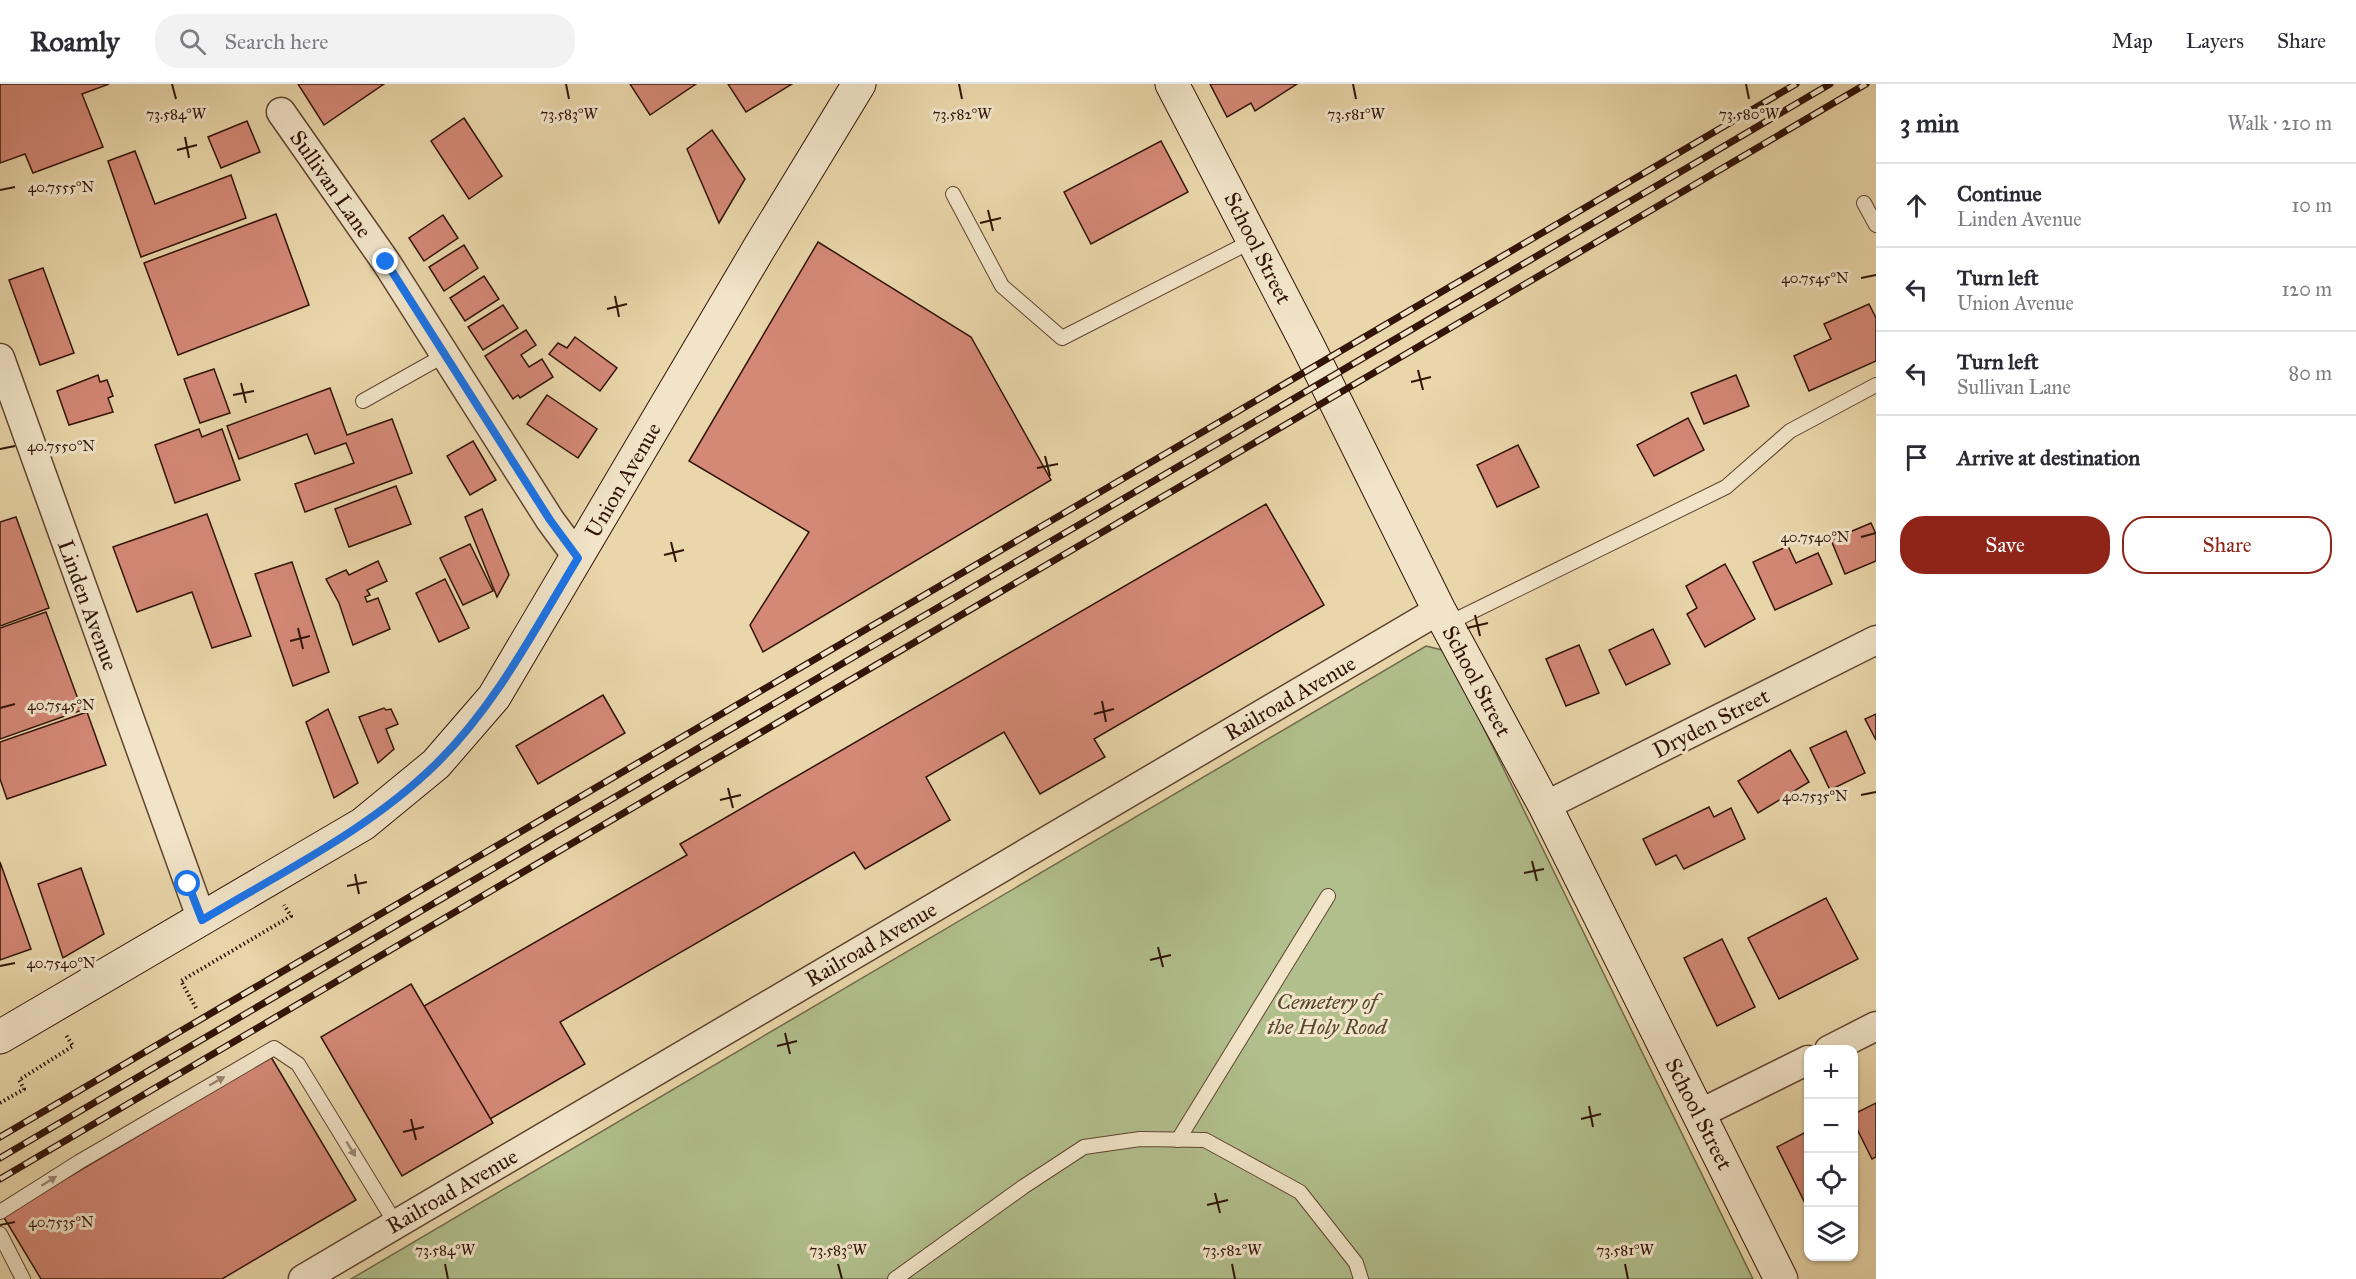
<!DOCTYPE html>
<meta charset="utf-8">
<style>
:root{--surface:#fff;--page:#f2f2f3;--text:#2b2b33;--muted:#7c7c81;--line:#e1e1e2;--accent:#8f2418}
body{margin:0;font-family:"IM FELL Great Primer",serif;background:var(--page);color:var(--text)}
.controls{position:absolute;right:18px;bottom:18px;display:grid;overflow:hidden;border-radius:12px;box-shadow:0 2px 4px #0004}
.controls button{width:54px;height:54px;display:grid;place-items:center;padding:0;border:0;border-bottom:2px solid var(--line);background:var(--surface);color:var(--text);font:30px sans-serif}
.stop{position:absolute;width:18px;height:18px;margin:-14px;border:4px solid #1a73e8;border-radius:50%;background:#fff}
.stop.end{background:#1a73e8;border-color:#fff;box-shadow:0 2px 6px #0008}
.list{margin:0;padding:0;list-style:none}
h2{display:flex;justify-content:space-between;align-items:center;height:78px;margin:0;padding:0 24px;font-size:26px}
h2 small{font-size:20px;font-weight:400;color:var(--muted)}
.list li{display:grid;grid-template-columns:39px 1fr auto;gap:18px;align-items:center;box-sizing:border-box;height:84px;padding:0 24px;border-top:2px solid var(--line)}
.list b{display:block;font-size:22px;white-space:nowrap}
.list p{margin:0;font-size:20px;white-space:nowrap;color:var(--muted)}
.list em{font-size:20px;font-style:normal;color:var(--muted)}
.actions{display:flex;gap:12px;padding:18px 24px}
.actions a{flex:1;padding:14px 0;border:2px solid var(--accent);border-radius:24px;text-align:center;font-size:21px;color:var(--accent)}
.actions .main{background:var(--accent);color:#fff}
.icon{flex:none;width:33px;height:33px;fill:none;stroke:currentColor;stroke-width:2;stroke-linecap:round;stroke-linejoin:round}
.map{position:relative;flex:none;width:1876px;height:1195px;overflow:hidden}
header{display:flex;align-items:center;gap:36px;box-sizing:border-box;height:84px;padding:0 30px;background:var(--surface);border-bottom:2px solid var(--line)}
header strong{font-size:28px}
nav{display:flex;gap:33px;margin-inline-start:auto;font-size:21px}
.search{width:420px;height:54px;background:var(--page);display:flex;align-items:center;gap:15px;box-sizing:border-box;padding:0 21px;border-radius:24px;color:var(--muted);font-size:22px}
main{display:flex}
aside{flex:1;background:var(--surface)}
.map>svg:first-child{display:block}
.green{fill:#b1bf8c;stroke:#726a4a;stroke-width:1.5}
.building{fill:#d48876;stroke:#321408;stroke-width:1.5}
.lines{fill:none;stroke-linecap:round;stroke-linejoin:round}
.lane-casing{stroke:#604430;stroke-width:16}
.street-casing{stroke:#604430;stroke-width:31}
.secondary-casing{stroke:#321408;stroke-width:35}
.path{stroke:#321408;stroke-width:4;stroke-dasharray:1.5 3;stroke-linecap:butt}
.lane{stroke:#f1e4c8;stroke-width:14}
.street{stroke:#f1e4c8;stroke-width:28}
.secondary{stroke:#f1e4c8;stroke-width:33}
.rail-casing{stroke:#321408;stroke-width:7}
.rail{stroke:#f1e4c8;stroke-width:4.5;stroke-dasharray:14;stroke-linecap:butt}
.oneway{fill:#9b8672}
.route{stroke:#1a73e8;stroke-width:8}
.ticks{fill:none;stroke:#321408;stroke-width:2}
.labels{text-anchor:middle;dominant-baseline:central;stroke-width:6;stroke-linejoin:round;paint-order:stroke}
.street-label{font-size:22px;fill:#321408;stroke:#f1e4c8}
.park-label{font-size:22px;font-style:italic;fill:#584730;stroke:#f1e4c8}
.ticks-label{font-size:15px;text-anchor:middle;fill:#321408;stroke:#f1e4c8;stroke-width:6;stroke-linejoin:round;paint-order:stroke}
</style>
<header>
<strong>Roamly</strong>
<div class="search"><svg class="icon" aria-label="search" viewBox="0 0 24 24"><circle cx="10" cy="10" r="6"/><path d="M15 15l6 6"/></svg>Search here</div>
<nav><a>Map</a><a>Layers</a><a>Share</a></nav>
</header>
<main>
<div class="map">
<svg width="1876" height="1195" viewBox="0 0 1876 1195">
<rect width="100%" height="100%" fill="#e9d6aa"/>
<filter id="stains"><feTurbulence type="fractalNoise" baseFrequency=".00333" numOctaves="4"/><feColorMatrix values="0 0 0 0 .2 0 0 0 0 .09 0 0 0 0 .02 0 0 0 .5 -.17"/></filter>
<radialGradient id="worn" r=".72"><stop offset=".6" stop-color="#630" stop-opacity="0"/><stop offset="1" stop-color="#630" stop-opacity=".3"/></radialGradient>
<!-- green -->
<path class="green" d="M1426,562L1446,567L1753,1195H351Z"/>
<!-- building -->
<g class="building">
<path d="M0,0H109L82,10L103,63L33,89L25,70L0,79Z"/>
<path d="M298,0H384L324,41Z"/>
<path d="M630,0H696L650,31Z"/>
<path d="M728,0H792L746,28Z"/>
<path d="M1210,0H1297L1255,27L1251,19L1227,33Z"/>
<path d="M464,34L502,92L469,115L431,57Z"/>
<path d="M247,37L260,68L221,84L208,53Z"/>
<path d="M712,46L745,95L719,139L687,65Z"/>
<path d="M1161,57L1188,108L1091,160L1064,108Z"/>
<path d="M135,67L155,120L231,91L246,134L141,173L108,77Z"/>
<path d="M276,130L309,221L178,271L144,179Z"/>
<path d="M443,131L458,154L424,177L409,154Z"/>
<path d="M818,158L971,253L1051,396L763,568L750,541L809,448L689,377Z"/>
<path d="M464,161L478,184L444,207L429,183Z"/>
<path d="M43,184L74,269L40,281L9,196Z"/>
<path d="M484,192L499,215L465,237L450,214Z"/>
<path d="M1869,220L1876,234V277L1809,307L1794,272L1831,255L1824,240Z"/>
<path d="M503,221L518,244L483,266L468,243Z"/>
<path d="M526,246L536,261L521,271L529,283L542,275L553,293L520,314L518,311L513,315L485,272Z"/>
<path d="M575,253L617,284L600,307L549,270L558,259L567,264Z"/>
<path d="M214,285L230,329L200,339L184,295Z"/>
<path d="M98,291L100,298L107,296L113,312L108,314L113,328L69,341L57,307Z"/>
<path d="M1736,291L1749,322L1704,340L1691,309Z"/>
<path d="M330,304L347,351L392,335L412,389L305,428L295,400L354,379L346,359L315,370L307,350L239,375L227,342Z"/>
<path d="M547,311L597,345L578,374L527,340Z"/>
<path d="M1688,334L1704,366L1654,392L1637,361Z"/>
<path d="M199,345L202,353L222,345L240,396L175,419L155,361Z"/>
<path d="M473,357L496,396L470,411L447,372Z"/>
<path d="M1518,361L1539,403L1497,423L1477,381Z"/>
<path d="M396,402L411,440L349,463L335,425Z"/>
<path d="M1266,420L1324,521L1094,655L1105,673L1040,710L1004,648L926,693L950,736L865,785L854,768L560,938L585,980L490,1035L424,922L687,771L680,760Z"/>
<path d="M482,425L509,491L497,513L465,433Z"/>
<path d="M207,430L251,552L212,564L192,508L137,528L113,463Z"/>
<path d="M16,433L49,524L0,542V438Z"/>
<path d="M1871,439L1876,450V477L1845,490L1831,456Z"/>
<path d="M470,460L493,507L463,521L440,474Z"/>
<path d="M1788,462L1796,479L1818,469L1832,500L1775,526L1753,478Z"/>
<path d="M378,477L387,497L367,506L370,511L365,513L367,518L378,514L390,545L353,561L339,519L326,495L346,486L349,491Z"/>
<path d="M292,478L329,588L293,602L255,490Z"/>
<path d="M1725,480L1755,535L1705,563L1687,530L1697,524L1686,502Z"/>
<path d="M445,495L469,544L439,558L416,509Z"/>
<path d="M46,528L82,626L0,655V544Z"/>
<path d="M1653,545L1670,580L1626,601L1609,566Z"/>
<path d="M1579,561L1599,609L1566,622L1546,575Z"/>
<path d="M603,611L625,649L538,700L516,662Z"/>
<path d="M384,624L386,626L391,625L398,640L386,645L394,665L378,679L359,633Z"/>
<path d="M328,625L358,699L334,714L306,638Z"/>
<path d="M87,628L106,681L7,715L0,695V658Z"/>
<path d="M1876,630V656L1865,635Z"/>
<path d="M1846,647L1865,689L1830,706L1810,664Z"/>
<path d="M1790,666L1809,698L1758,729L1738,697Z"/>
<path d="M1709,723L1714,733L1731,724L1745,755L1684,785L1676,771L1656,781L1643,755Z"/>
<path d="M0,778L31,865L0,876Z"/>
<path d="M81,784L104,850L63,874L38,800Z"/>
<path d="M1826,814L1858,875L1779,915L1748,854Z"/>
<path d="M1722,855L1755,923L1717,942L1684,874Z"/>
<path d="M411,900L493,1039L402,1092L321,953Z"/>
<path d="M271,973L356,1116L222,1195H41L3,1132Z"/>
<path d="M1876,1019V1073L1872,1075L1854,1039V1030Z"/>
<path d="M1808,1047V1118L1805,1119L1777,1063Z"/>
</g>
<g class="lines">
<defs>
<g id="lane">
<path d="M953,110L1002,202L1062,254L1254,156"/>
<path d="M1864,119L1876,141"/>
<path d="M363,317L445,271"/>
<path d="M1447,540L1726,403L1790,347L1876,301"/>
<path d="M1178,1056L1328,812"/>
<path d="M0,1128L79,1078L274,964L298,980L396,1140"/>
<path d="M0,1150L23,1195"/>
<path d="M895,1195L1023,1103L1084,1063L1140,1055L1205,1056L1300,1108L1356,1179L1361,1195"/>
</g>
<g id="street">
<path d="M281,28L386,178L550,436L578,474"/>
<path d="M0,274L202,836"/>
<path d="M1545,722L1876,556"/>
<path d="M1829,966L1876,942"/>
<path d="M1699,1030L1808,976"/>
<path d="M303,1195L1439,526"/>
</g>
<g id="secondary">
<path d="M1172,0L1307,260L1439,526L1545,722L1781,1195"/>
<path d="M0,953L363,740L436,680L494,613L761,161L859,0"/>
</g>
</defs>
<!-- lane casing -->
<use href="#lane" class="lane-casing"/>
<!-- street casing -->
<use href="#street" class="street-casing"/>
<!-- secondary casing -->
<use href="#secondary" class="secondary-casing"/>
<!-- path -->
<g class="path">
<path d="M196,924L181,897L291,832L284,821"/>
<path d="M0,1019L24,1005L19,996L73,962L66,951"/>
</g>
<!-- lane -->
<use href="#lane" class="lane"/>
<!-- street -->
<use href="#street" class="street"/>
<!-- secondary -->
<use href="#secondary" class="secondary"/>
<defs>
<g id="rail">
<path d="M0,1053L1796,0"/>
<path d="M0,1074L1830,0"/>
<path d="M0,1095L1866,0"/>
</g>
</defs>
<!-- rail casing -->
<use href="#rail" class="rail-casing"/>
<!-- rail -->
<use href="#rail" class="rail"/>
</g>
<!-- one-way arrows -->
<defs><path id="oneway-solid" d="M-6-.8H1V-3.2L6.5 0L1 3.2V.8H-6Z" transform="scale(1.5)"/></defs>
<g class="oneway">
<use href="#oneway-solid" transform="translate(217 997) rotate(-30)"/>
<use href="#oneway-solid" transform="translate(351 1065) rotate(59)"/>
<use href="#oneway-solid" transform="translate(49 1097) rotate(-32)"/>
</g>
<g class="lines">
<!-- route -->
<path class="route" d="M188,800L202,836C282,788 369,746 436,680C496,621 535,545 578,474L550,436L386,178"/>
</g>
<!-- ticks -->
<path class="ticks" d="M172,0L176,15M566,0L569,15M959,0L962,15M1353,0L1356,15M1746,0L1749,15M185,53L189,74M177,66L197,61M0,106L15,103M988,126L993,147M980,139L1001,134M1861,194L1876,191M615,212L619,233M607,225L627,220M1418,286L1423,306M1411,298L1431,293M241,299L246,319M233,311L254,307M0,365L15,362M1045,372L1050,392M1037,384L1058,380M1861,453L1876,449M671,458L676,478M664,471L684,466M1475,531L1480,552M298,544L303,565M1467,544L1488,539M290,557L310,552M1102,617L1106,638M0,624L15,620M1094,630L1114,625M728,704L733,724M1861,711L1876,708M720,716L741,711M1532,777L1537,797M1524,789L1544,785M355,790L359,810M347,802L367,798M1158,863L1163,883M1150,876L1171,871M0,882L15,879M785,949L790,970M777,962L797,957M1589,1022L1593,1043M411,1035L416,1056M1581,1035L1601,1030M403,1048L424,1043M1215,1109L1220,1129M1207,1121L1228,1116M0,1141L15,1138M445,1180L448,1195M838,1180L842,1195M1232,1180L1235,1195M1625,1180L1628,1195"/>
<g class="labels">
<!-- street labels -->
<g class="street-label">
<text transform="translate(331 100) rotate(55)">Sullivan Lane</text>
<text transform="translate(1258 164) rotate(63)">School Street</text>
<text transform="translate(623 396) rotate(-60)">Union Avenue</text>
<text transform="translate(88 521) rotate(70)">Linden Avenue</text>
<text transform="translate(1477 597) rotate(62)">School Street</text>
<text transform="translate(1290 614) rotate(-30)">Railroad Avenue</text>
<text transform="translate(1711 639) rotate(-27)">Dryden Street</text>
<text transform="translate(871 860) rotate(-30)">Railroad Avenue</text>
<text transform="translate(1699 1030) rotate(63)">School Street</text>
<text transform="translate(452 1107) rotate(-30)">Railroad Avenue</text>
</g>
<!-- park labels -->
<g class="park-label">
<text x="1327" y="917">Cemetery of<tspan x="1327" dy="25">the Holy Rood</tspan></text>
</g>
</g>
<g class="ticks-label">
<text x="176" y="35">73.584°W</text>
<text x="569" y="35">73.583°W</text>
<text x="962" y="35">73.582°W</text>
<text x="1356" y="35">73.581°W</text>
<text x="1749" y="35">73.580°W</text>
<text x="61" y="108">40.7555°N</text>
<text x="1815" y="199">40.7545°N</text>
<text x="61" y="367">40.7550°N</text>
<text x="1815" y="458">40.7540°N</text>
<text x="61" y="626">40.7545°N</text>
<text x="1815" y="717">40.7535°N</text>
<text x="61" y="884">40.7540°N</text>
<text x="61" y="1143">40.7535°N</text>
<text x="445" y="1171">73.584°W</text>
<text x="838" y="1171">73.583°W</text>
<text x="1232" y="1171">73.582°W</text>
<text x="1625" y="1171">73.581°W</text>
</g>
<rect width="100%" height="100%" filter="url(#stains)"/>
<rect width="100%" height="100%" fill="url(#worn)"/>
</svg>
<div class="controls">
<button>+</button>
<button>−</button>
<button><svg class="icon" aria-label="locate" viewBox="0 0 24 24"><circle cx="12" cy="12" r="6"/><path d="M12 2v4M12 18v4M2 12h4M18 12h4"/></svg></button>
<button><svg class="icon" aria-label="layers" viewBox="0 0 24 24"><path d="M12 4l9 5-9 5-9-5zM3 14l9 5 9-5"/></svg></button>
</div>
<div class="stop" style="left:188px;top:800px"></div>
<div class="stop end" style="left:386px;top:178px"></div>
</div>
<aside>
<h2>3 min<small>Walk · 210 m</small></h2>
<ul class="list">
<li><svg class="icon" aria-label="ahead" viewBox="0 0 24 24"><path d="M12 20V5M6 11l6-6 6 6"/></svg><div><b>Continue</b><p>Linden Avenue</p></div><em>10 m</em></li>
<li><svg class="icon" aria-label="left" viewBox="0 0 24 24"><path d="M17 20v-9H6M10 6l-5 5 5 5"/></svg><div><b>Turn left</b><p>Union Avenue</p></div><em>120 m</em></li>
<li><svg class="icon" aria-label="left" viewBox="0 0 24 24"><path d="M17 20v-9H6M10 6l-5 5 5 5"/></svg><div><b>Turn left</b><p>Sullivan Lane</p></div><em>80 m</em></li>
<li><svg class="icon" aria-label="arrive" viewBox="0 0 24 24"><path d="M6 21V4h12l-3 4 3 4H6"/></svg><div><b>Arrive at destination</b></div></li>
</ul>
<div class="actions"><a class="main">Save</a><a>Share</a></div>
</aside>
</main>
